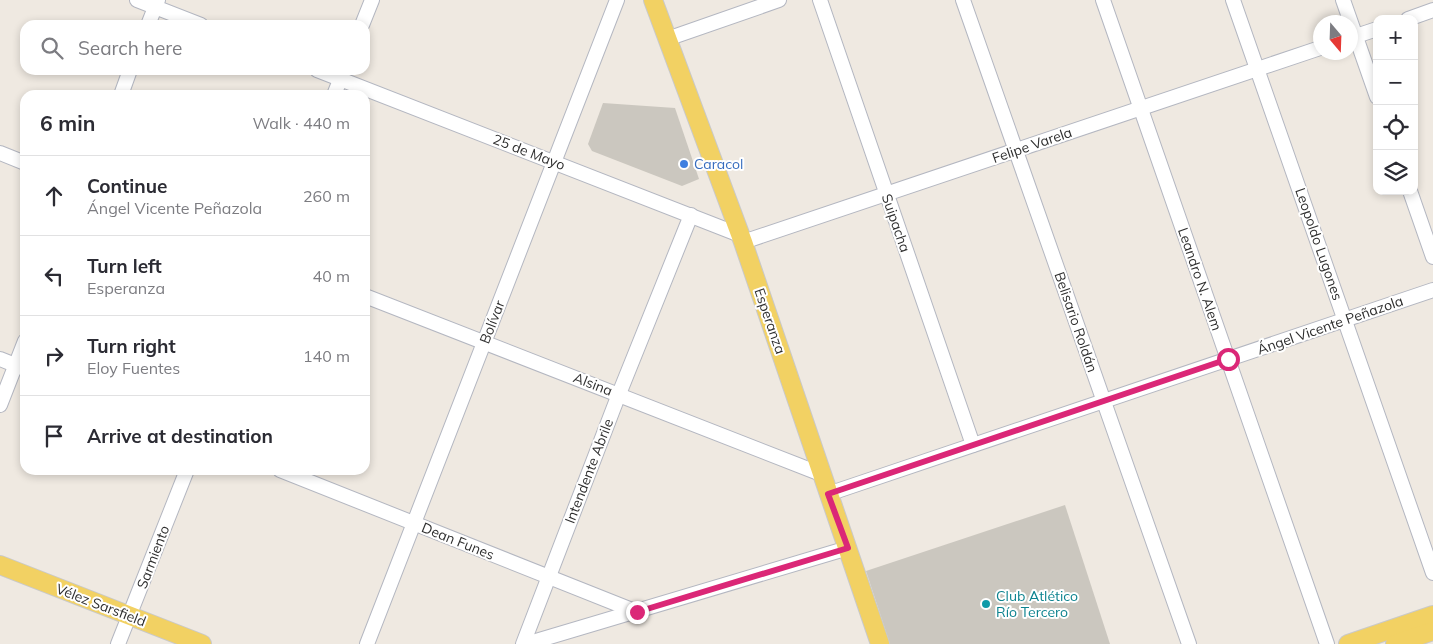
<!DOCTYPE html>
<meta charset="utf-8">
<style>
:root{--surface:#fff;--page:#f7f7f7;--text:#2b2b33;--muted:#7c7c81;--line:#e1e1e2}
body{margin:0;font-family:Mulish,sans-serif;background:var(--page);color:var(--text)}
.controls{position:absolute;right:15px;top:15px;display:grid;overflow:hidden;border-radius:10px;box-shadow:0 2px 8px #0003}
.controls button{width:45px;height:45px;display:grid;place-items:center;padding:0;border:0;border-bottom:1px solid var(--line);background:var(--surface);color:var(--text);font:25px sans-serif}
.compass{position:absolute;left:1313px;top:15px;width:45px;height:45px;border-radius:50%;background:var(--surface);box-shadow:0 2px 8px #0003;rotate:161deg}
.stop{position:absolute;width:15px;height:15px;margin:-11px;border:4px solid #db2777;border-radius:50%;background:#fff}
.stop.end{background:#db2777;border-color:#fff;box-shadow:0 1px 5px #0008}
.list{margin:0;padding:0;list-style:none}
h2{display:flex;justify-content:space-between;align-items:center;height:65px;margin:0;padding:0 20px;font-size:21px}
h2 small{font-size:16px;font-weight:400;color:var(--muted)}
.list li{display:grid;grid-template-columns:32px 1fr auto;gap:15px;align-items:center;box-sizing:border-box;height:80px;padding:0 20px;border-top:1px solid var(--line)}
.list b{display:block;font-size:19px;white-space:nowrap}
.list p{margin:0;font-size:16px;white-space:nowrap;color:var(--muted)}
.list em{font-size:16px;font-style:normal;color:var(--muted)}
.icon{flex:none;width:28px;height:28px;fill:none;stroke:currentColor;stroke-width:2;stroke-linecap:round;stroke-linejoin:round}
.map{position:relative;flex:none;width:1433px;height:644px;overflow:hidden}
.search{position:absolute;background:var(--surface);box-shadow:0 2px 8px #0003;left:20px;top:20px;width:350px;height:55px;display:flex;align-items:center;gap:12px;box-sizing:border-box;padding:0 18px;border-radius:15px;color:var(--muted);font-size:19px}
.panel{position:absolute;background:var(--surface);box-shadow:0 2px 8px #0003;left:20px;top:90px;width:350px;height:385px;border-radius:15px}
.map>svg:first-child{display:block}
.building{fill:#cbc7bf}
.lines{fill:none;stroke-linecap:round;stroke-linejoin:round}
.minor-casing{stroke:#b4b7c1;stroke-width:16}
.major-casing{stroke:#c9c9c9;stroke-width:20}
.minor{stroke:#fff;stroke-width:14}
.major{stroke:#f2d163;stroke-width:18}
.route{stroke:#db2777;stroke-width:6}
.shop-dot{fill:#3f7fe0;stroke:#fff;stroke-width:2}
.culture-dot{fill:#0f9aa8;stroke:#fff;stroke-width:2}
.labels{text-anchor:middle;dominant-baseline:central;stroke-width:4;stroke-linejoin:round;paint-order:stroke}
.street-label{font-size:14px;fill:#2e2e2e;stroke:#fff}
.shop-label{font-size:14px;fill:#366cbe;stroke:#fff;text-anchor:start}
.culture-label{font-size:14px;fill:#0d838f;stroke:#fff;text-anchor:start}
</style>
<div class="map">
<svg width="1433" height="644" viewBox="0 0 1433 644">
<rect width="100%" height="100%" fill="#efe9e1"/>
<!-- building -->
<g class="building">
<path d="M603,103L675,108L699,179L682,186L592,151L588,144Z"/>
<path d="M1065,505L1110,644H890L866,571Z"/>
</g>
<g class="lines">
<defs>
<g id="minor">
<path d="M137,0L201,25"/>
<path d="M820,0L973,445"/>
<path d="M963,0L1189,644"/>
<path d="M1103,0L1327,644"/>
<path d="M1233,0L1433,573"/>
<path d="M1343,0L1377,97"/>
<path d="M1408,19L1433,10"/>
<path d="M148,25L158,0"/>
<path d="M362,25L372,0"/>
<path d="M1350,38L1377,29"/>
<path d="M667,39L779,0"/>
<path d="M317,70L740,235"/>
<path d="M121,95L130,70"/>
<path d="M334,95L344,70"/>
<path d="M0,153L25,163"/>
<path d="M1410,191L1433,257"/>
<path d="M743,242L1320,48"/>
<path d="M365,296L821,474"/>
<path d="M0,359L25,369"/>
<path d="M0,405L25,341"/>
<path d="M280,470L637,612"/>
<path d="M828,494L1433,290"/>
<path d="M118,644L187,470"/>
<path d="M367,644L617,0"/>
<path d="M523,644L619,394L691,215"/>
<path d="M526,644L848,548"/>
</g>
<g id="major">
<path d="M653,0L743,242L880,644"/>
<path d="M0,565L202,644"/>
<path d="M1348,644L1433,615"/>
<path d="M1395,644L1433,631"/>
</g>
</defs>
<!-- minor casing -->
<use href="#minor" class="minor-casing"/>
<!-- major casing -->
<use href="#major" class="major-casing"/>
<!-- minor -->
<use href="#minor" class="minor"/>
<!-- major -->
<use href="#major" class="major"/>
</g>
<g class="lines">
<!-- route -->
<path class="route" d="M637,612L848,548L828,494L1228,359"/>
</g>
<!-- markers -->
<circle class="shop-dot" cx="684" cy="164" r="5"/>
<circle class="culture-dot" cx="986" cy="604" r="5"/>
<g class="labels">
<!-- street labels -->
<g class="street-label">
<text transform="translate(1032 145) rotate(-19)">Felipe Varela</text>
<text transform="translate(529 152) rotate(21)">25 de Mayo</text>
<text transform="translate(896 223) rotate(71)">Suipacha</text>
<text transform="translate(1319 244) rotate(71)">Leopoldo Lugones</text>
<text transform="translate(1200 279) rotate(71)">Leandro N. Alem</text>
<text transform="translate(770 321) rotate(71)">Esperanza</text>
<text transform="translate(492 322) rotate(-69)">Bolívar</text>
<text transform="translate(1076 322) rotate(71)">Belisario Roldán</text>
<text transform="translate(1330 325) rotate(-19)">Ángel Vicente Peñazola</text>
<text transform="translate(593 384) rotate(21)">Alsina</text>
<text transform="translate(589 471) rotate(-69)">Intendente Abrile</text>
<text transform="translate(458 541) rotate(22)">Dean Funes</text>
<text transform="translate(153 557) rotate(-69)">Sarmiento</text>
<text transform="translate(101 605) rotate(21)">Vélez Sarsfield</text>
</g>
<!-- shop labels -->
<g class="shop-label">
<text x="694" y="164">Caracol</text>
</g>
<!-- culture labels -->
<g class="culture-label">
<text x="996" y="596">Club Atlético<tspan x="996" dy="16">Río Tercero</tspan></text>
</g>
</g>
</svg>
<div class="controls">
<button>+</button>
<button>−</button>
<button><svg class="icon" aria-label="locate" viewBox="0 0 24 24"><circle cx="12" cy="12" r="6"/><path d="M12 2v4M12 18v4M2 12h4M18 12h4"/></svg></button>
<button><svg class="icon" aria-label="layers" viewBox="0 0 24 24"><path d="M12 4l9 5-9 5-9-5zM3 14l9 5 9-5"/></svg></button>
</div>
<svg class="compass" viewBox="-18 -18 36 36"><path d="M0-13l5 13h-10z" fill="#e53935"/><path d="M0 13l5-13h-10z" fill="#7c7c81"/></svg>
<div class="stop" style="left:1228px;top:359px"></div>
<div class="stop end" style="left:637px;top:612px"></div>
<div class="search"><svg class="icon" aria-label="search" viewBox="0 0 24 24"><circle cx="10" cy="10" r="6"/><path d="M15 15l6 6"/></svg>Search here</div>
<section class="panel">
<h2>6 min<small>Walk · 440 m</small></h2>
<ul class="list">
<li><svg class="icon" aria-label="ahead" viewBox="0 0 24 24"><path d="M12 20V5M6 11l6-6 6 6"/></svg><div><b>Continue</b><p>Ángel Vicente Peñazola</p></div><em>260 m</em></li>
<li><svg class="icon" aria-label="left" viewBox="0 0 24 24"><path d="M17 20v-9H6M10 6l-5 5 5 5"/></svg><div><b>Turn left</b><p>Esperanza</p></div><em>40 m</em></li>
<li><svg class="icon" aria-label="right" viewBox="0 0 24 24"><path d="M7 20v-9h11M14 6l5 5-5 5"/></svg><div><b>Turn right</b><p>Eloy Fuentes</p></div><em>140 m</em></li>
<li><svg class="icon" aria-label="arrive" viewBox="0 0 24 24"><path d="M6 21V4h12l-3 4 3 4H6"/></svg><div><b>Arrive at destination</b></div></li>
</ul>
</section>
</div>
